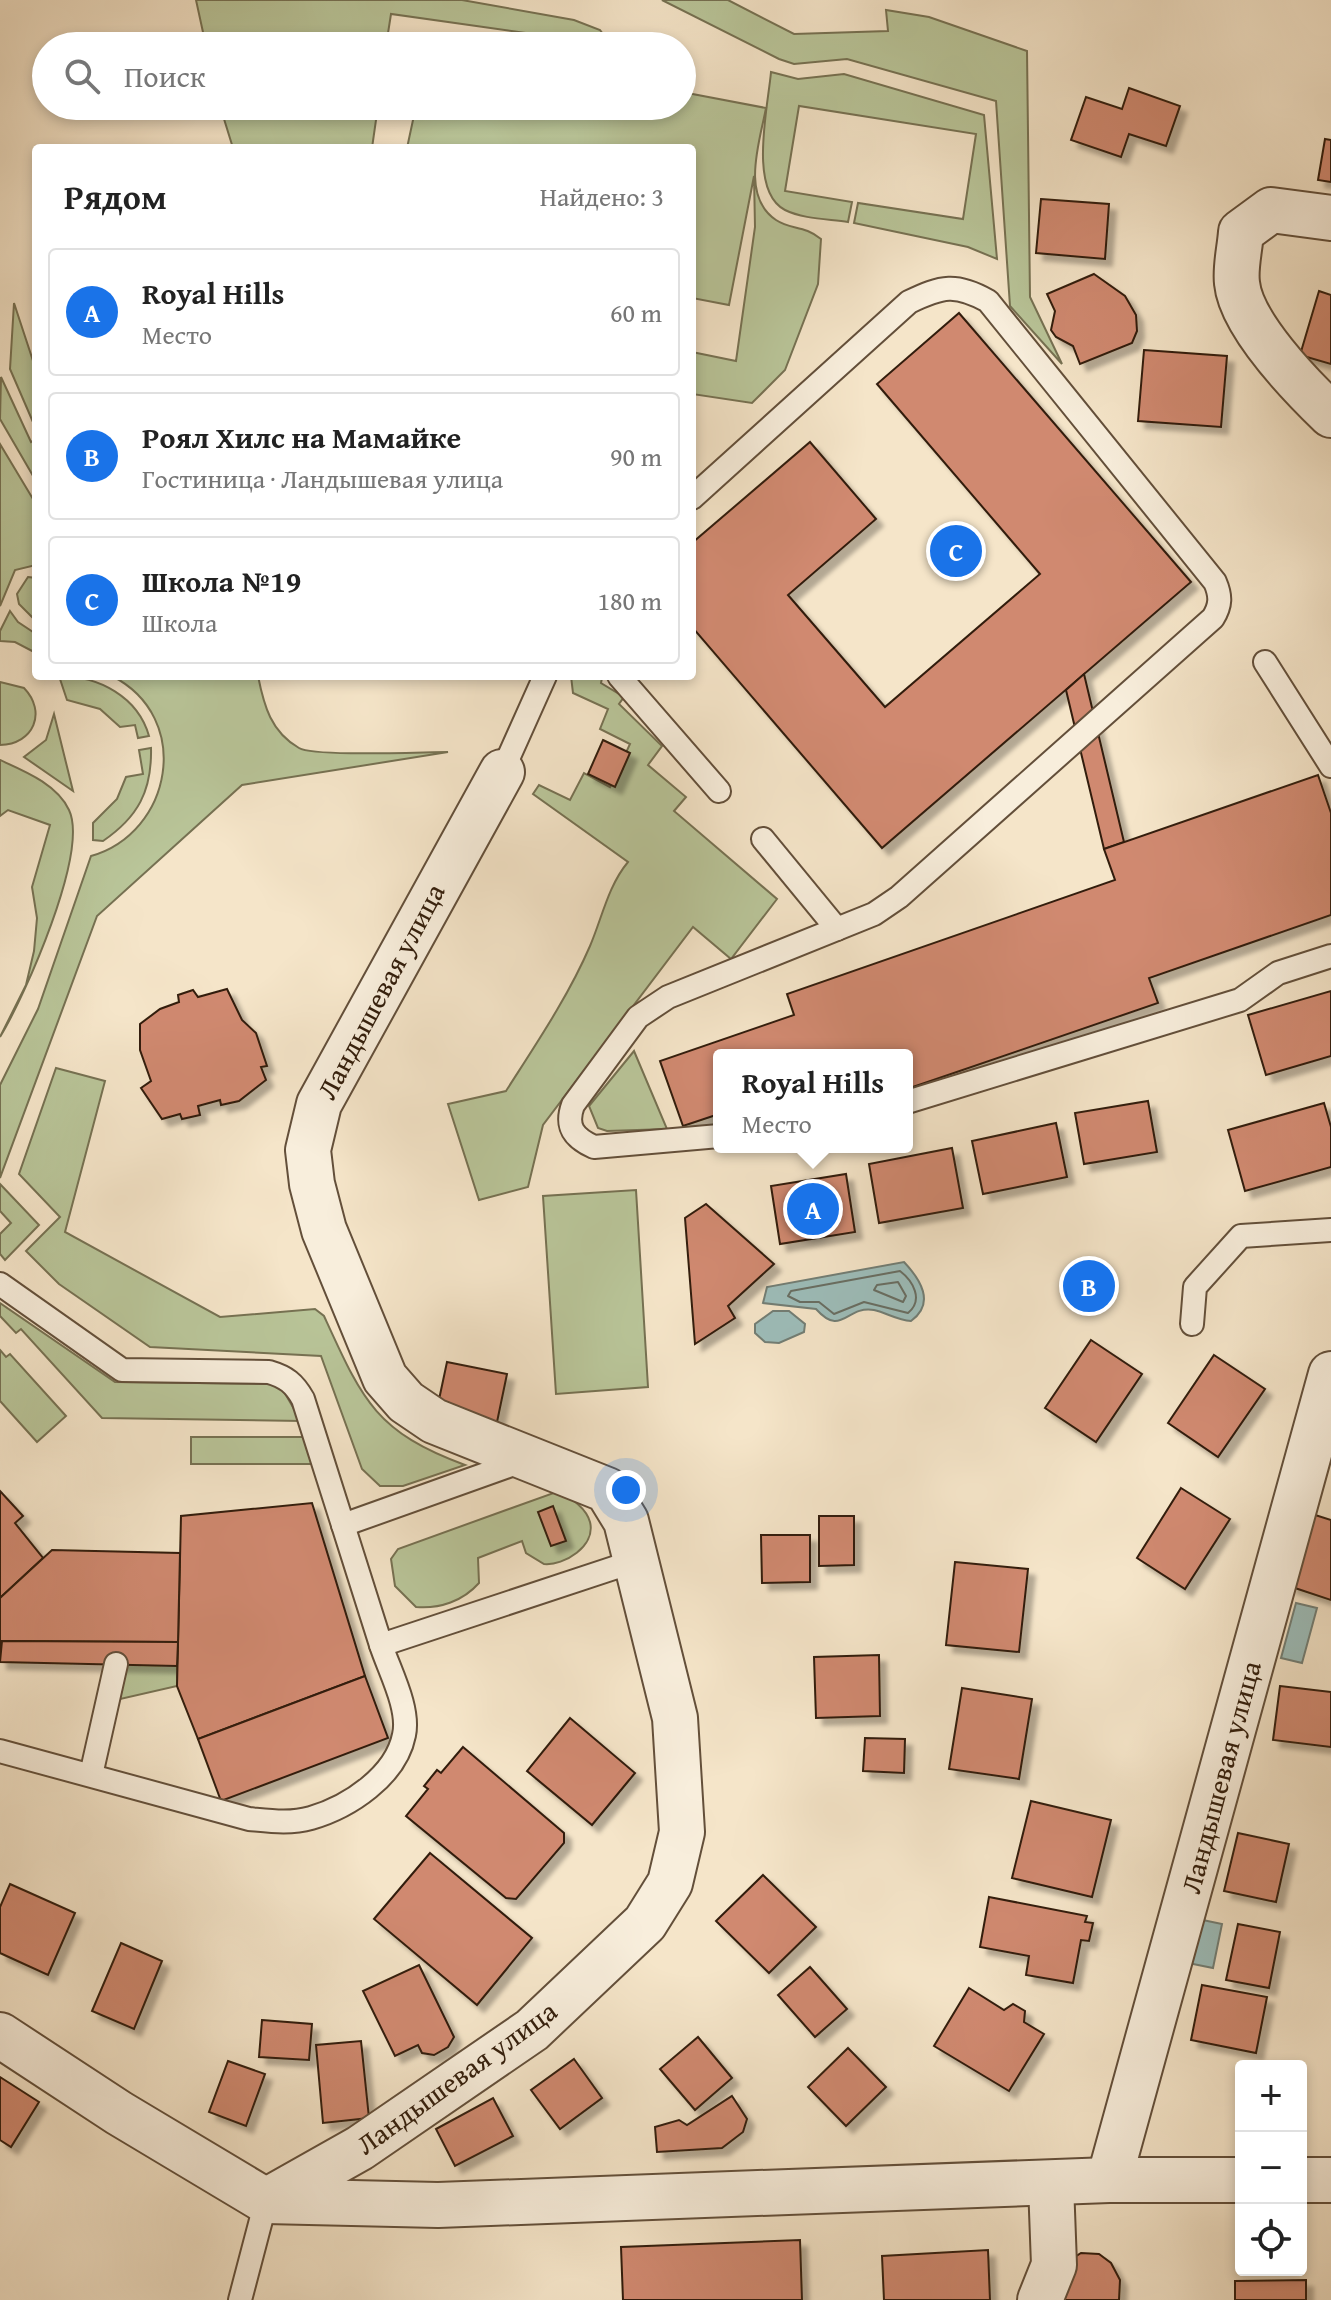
<!DOCTYPE html>
<html lang="ru">
<meta charset="utf-8">
<style>
:root{--surface:#fff;--page:#f6f6f6;--text:#222;--muted:#767676;--line:#e0e0e0;--accent:#1a73e8}
body{margin:0;font-family:"Gentium Book Plus",serif;background:var(--page);color:var(--text)}
.controls{position:absolute;right:24px;bottom:24px;display:grid;overflow:hidden;border-radius:8px;box-shadow:0 4px 12px #0003}
.controls button{width:72px;height:72px;display:grid;place-items:center;padding:0;border:0;border-bottom:2px solid var(--line);background:var(--surface);color:var(--text);font:40px sans-serif}
.you{position:absolute;left:626px;top:1490px;width:28px;height:28px;margin:-20px;border:6px solid #fff;border-radius:50%;background:#1a73e8;box-shadow:0 0 0 12px #1a73e833}
.badge{display:grid;place-items:center;width:52px;height:52px;border-radius:50%;background:var(--accent);color:#fff;font-size:26px;font-weight:700}
.pin{position:absolute;translate:-50% -50%;border:4px solid #fff;box-shadow:0 2px 8px #0006}
.popup{position:absolute;left:713px;top:1049px;width:200px;height:104px;box-sizing:border-box;display:grid;place-content:center;border-radius:8px;background:var(--surface);filter:drop-shadow(0 2px 6px #0005);font-size:26px;white-space:nowrap;color:var(--muted)}
.popup b{font-size:30px;color:var(--text)}
.popup::after{content:'';position:absolute;left:50%;top:100%;margin-left:-16px;border:16px solid transparent;border-top-color:var(--surface)}
.list{margin:0;padding:0;list-style:none}
h2{display:flex;justify-content:space-between;align-items:center;height:104px;margin:0;padding:0 32px;font-size:34px}
h2 small{font-size:26px;font-weight:400;color:var(--muted)}
.list li{display:grid;grid-template-columns:52px 1fr auto;gap:24px;align-items:center;box-sizing:border-box;height:128px;margin:0 16px 16px;padding:0 16px;border:2px solid var(--line);border-radius:8px}
.list b{display:block;font-size:30px;white-space:nowrap}
.list p{margin:0;font-size:26px;white-space:nowrap;color:var(--muted)}
.list em{font-size:26px;font-style:normal;color:var(--muted)}
.icon{flex:none;width:44px;height:44px;fill:none;stroke:currentColor;stroke-width:2;stroke-linecap:round;stroke-linejoin:round}
.map{position:relative;flex:none;width:1331px;height:2300px;overflow:hidden}
.search{position:absolute;background:var(--surface);box-shadow:0 4px 12px #0003;left:32px;top:32px;width:664px;height:88px;display:flex;align-items:center;gap:20px;box-sizing:border-box;padding:0 28px;border-radius:44px;color:var(--muted);font-size:30px}
.panel{position:absolute;background:var(--surface);box-shadow:0 4px 12px #0003;left:32px;top:144px;width:664px;height:536px;border-radius:8px}
.map>svg:first-child{display:block}
.green{fill:#b9c599;stroke:#767152;stroke-width:2}
.water{fill:#9dbebb;stroke:#727e75;stroke-width:2}
.lines{fill:none;stroke-linecap:round;stroke-linejoin:round}
.shore{stroke:#686e63;stroke-width:2}
.building{fill:#d08970;stroke:#321d0b;stroke-width:2;filter:url(#shadow)}
.service-casing{stroke:#634f3a;stroke-width:26}
.minor-casing{stroke:#634f3a;stroke-width:48}
.tertiary-casing{stroke:#634f3a;stroke-width:48}
.service{stroke:#f8eedc;stroke-width:22}
.minor{stroke:#f8eedc;stroke-width:44}
.tertiary{stroke:#f8eedc;stroke-width:44}
.labels{text-anchor:middle;dominant-baseline:central;stroke-width:8;stroke-linejoin:round;paint-order:stroke}
.street-label{font-size:28px;fill:#321d0b;stroke:#f8eedc}
</style>
<div class="map">
<svg width="1331" height="2300" viewBox="0 0 1331 2300">
<defs>
<filter id="shadow"><feDropShadow dx="7" dy="7" stdDeviation="2" flood-color="#0004"/></filter>
</defs>
<rect width="100%" height="100%" fill="#f5e5c9"/>
<filter id="stains"><feTurbulence type="fractalNoise" baseFrequency=".0025" numOctaves="4"/><feColorMatrix values="0 0 0 0 .2 0 0 0 0 .09 0 0 0 0 .02 0 0 0 .5 -.17"/></filter>
<radialGradient id="worn" r=".72"><stop offset=".6" stop-color="#630" stop-opacity="0"/><stop offset="1" stop-color="#630" stop-opacity=".3"/></radialGradient>
<!-- green -->
<g class="green">
<path d="M196,0H462L574,20L600,30L611,45L391,14L386,46H206Z"/>
<path d="M662,0H728L794,34L888,31L886,10L929,17L1027,51L1030,297L1062,364L1010,306L996,101L847,59L794,64L779,59Z"/>
<path d="M771,72L798,79L844,74L984,115L997,259L968,247L854,223L858,203L963,219L976,134L799,106L785,191L852,202L848,222C828,219 803,219 785,210C748,191 768,107 771,72Z"/>
<path d="M682,92L766,108C760,141 740,196 776,220C791,230 804,225 821,239L818,284L785,370L752,403L692,394V352L736,361L755,227L754,176L729,305L692,298V148H407L416,106H682Z"/>
<path d="M220,106H378L372,148H233Z"/>
<path d="M14,303L36,370V429L10,369Z"/>
<path d="M1,377L31,442L36,439V481L0,419Z"/>
<path d="M0,444L36,504V565L15,570L0,606Z"/>
<path d="M28,577L36,578V621L19,604L17,594Z"/>
<path d="M10,611L18,622L36,634V653L15,642L0,641V631Z"/>
<path d="M59,676C99,676 138,697 149,736L138,738L135,725L120,727L100,709L67,700Z"/>
<path d="M112,676H258C264,706 271,732 299,748C314,757 423,752 448,752L242,785L97,916L0,1178V1085L38,1009L91,856C172,833 194,718 112,676Z"/>
<path d="M571,676L602,678L601,683L624,697L619,704L662,746L648,765L686,797L674,811L777,899L731,959L693,927L543,1125L528,1187L479,1200L448,1104L506,1091C536,1044 568,997 590,946C602,918 608,886 628,862L533,794L539,785L570,800L584,773L610,787L630,744L600,729L608,709L573,693Z"/>
<path d="M0,682L24,688C47,712 34,744 0,745Z"/>
<path d="M54,714L73,791L24,757L46,740Z"/>
<path d="M151,748C152,791 138,817 103,841L93,840V823L117,799L126,777L143,774L139,750Z"/>
<path d="M0,760C24,771 57,784 69,810C89,852 25,996 0,1037L26,985L34,951L37,918L32,887L50,825L8,810L0,816Z"/>
<path d="M634,1051L667,1129L607,1131L598,1128L589,1106Z"/>
<path d="M56,1068L105,1081L65,1232L220,1317L315,1309L324,1316C362,1399 375,1432 465,1465L403,1486H380L362,1469L321,1356L150,1347L59,1284L26,1251L60,1217L19,1174Z"/>
<path d="M0,1184L39,1225L5,1260L0,1254V1234L11,1223L0,1211Z"/>
<path d="M636,1190L648,1387L556,1394L543,1196Z"/>
<path d="M0,1303L115,1382L271,1384L283,1390L301,1421L102,1418L21,1329L16,1333L0,1316Z"/>
<path d="M0,1350L6,1357L10,1354L66,1416L37,1442L0,1401Z"/>
<path d="M191,1437H307L317,1464H191Z"/>
<path d="M559,1491C570,1498 586,1507 590,1522C596,1546 564,1566 544,1564L526,1553L522,1541L478,1558L479,1583C463,1601 440,1609 416,1607L395,1586L391,1559L398,1549Z"/>
<path d="M177,1654V1686L116,1700L126,1655Z"/>
</g>
<!-- water -->
<g class="water">
<path d="M904,1262C920,1279 936,1303 911,1321C897,1320 887,1313 874,1310C846,1305 842,1338 816,1309L763,1303L767,1287Z"/>
<path d="M773,1311H789L805,1324L804,1332L779,1343L765,1342L755,1333V1324Z"/>
<path d="M1296,1603L1317,1608L1302,1663L1281,1658Z"/>
<path d="M1198,1919L1222,1924L1213,1968L1188,1963Z"/>
</g>
<g class="lines">
<!-- shore -->
<g class="shore">
<path d="M900,1271C913,1281 924,1300 908,1313L864,1302L834,1314L819,1302H800L788,1296L791,1291Z"/>
<path d="M898,1282L906,1296L903,1302L874,1290L877,1285Z"/>
</g>
</g>
<!-- building -->
<g class="building">
<path d="M1129,88L1180,106L1166,146L1129,134L1121,157L1071,140L1086,97L1122,109Z"/>
<path d="M1325,139L1331,140V182L1318,180Z"/>
<path d="M1041,199L1109,204L1105,259L1036,253Z"/>
<path d="M1094,274L1125,296L1136,315L1137,331L1132,343L1080,364L1073,346L1056,337L1051,330L1055,311L1047,294Z"/>
<path d="M1319,291L1331,295V364L1300,355Z"/>
<path d="M959,313L1191,582L882,848L692,627V543L810,442L876,519L788,595L885,707L1040,574L877,384Z"/>
<path d="M1144,350L1227,356L1221,427L1138,421Z"/>
<path d="M1084,674L1124,842L1104,849L1066,690Z"/>
<path d="M603,740L630,753L615,787L588,774Z"/>
<path d="M1318,775L1331,813V915L1149,978L1158,1003L907,1089V1055H719V1114L683,1126L660,1061L794,1015L787,994L1115,880L1104,849Z"/>
<path d="M227,989L242,1020L256,1033L267,1066L261,1067L266,1080L239,1101L221,1105L220,1100L198,1106L200,1115L182,1119L180,1114L162,1119L141,1088L151,1081L140,1050V1024L160,1009L179,1002L178,995L193,990L198,997Z"/>
<path d="M1331,991V1056L1266,1075L1248,1015Z"/>
<path d="M1148,1101L1157,1152L1084,1164L1075,1113Z"/>
<path d="M1324,1103L1331,1127V1167L1245,1191L1228,1130Z"/>
<path d="M1056,1123L1067,1177L983,1194L972,1141Z"/>
<path d="M952,1148L963,1208L879,1223L869,1164Z"/>
<path d="M846,1174L855,1232L780,1244L771,1186Z"/>
<path d="M706,1204L774,1264L728,1306L735,1318L695,1344L685,1218Z"/>
<path d="M1091,1340L1142,1374L1096,1442L1045,1408Z"/>
<path d="M1214,1355L1265,1389L1218,1457L1168,1423Z"/>
<path d="M447,1362L507,1374L497,1422L437,1409Z"/>
<path d="M1181,1488L1230,1519L1185,1589L1137,1558Z"/>
<path d="M0,1491L23,1516L15,1523L43,1558L0,1598Z"/>
<path d="M312,1503L365,1676L198,1739L177,1686L181,1516Z"/>
<path d="M553,1506L566,1541L551,1546L538,1512Z"/>
<path d="M1312,1514L1331,1520V1600L1289,1586Z"/>
<path d="M819,1516H854V1565L819,1566Z"/>
<path d="M761,1535H810V1582L762,1583Z"/>
<path d="M52,1550L180,1553L178,1642L2,1641L0,1662V1598Z"/>
<path d="M955,1562L1028,1569L1019,1652L946,1645Z"/>
<path d="M2,1641L178,1642L177,1666L0,1662Z"/>
<path d="M879,1655L880,1716L816,1718L814,1657Z"/>
<path d="M365,1676L388,1738L221,1801L198,1739Z"/>
<path d="M1280,1686L1331,1692V1747L1273,1740Z"/>
<path d="M962,1688L1032,1699L1019,1779L949,1769Z"/>
<path d="M570,1718L635,1773L592,1825L527,1771Z"/>
<path d="M865,1738L905,1739L904,1773L863,1771Z"/>
<path d="M463,1747L564,1833V1843L516,1899L506,1898L406,1816L428,1789L424,1786L437,1770L441,1773Z"/>
<path d="M1031,1801L1111,1820L1092,1897L1012,1878Z"/>
<path d="M1238,1833L1289,1844L1276,1902L1224,1891Z"/>
<path d="M430,1853L532,1938L477,2005L374,1919Z"/>
<path d="M763,1875L816,1927L769,1973L716,1921Z"/>
<path d="M10,1884L75,1913L48,1975L0,1953V1907Z"/>
<path d="M989,1897L1087,1916L1085,1922L1093,1923L1089,1941L1081,1940L1073,1983L1026,1975L1029,1956L980,1947Z"/>
<path d="M1238,1924L1280,1932L1269,1988L1226,1980Z"/>
<path d="M121,1943L162,1961L134,2029L92,2011Z"/>
<path d="M419,1965L454,2037L448,2047L434,2055L422,2053L418,2045L395,2056L363,1991Z"/>
<path d="M810,1967L847,2009L815,2037L778,1995Z"/>
<path d="M1202,1985L1267,1997L1256,2053L1191,2040Z"/>
<path d="M969,1988L1004,2010L1013,2004L1025,2011L1024,2022L1044,2034L1009,2091L934,2046Z"/>
<path d="M262,2020L312,2024L309,2060L259,2057Z"/>
<path d="M698,2037L732,2078L695,2110L660,2069Z"/>
<path d="M361,2041L369,2118L323,2123L316,2045Z"/>
<path d="M848,2048L886,2087L846,2126L808,2087Z"/>
<path d="M574,2059L602,2098L560,2129L531,2090Z"/>
<path d="M228,2061L265,2074L246,2126L209,2112Z"/>
<path d="M0,2077L39,2102L11,2147L0,2140Z"/>
<path d="M732,2096L747,2119L743,2132L722,2148L657,2152L655,2127L679,2120L687,2125Z"/>
<path d="M493,2098L513,2136L455,2166L436,2129Z"/>
<path d="M800,2240L802,2300H623L621,2247Z"/>
<path d="M988,2250L990,2300H884L882,2256Z"/>
<path d="M1081,2253L1099,2254L1111,2263L1120,2280L1119,2300H1054L1064,2264Z"/>
<path d="M1306,2280V2300H1235V2281Z"/>
</g>
<g class="lines">
<defs>
<g id="service">
<path d="M692,498L909,302C942,286 956,283 988,301L1215,582C1221,596 1221,605 1213,618L899,897L874,914L668,997L638,1017L573,1105C565,1127 574,1138 594,1147L719,1136"/>
<path d="M1265,662L1331,766"/>
<path d="M619,676L719,791"/>
<path d="M502,772L545,676"/>
<path d="M763,839L837,929"/>
<path d="M907,1102L1240,1000L1278,973L1331,956"/>
<path d="M0,1284L122,1370L269,1372C286,1377 294,1383 303,1399L343,1525L525,1460"/>
<path d="M1192,1324L1195,1287L1241,1236L1331,1230"/>
<path d="M343,1525L381,1645"/>
<path d="M0,1751L249,1819C270,1821 290,1824 311,1818C349,1807 396,1776 404,1735C410,1708 389,1670 381,1645L638,1560"/>
<path d="M91,1775L116,1664"/>
<path d="M240,2300L266,2201"/>
</g>
<g id="minor">
<path d="M1331,218L1271,210L1241,232C1240,248 1235,267 1237,283C1241,325 1301,386 1331,415"/>
<path d="M1109,2180L1331,1374"/>
<path d="M266,2201L360,2148L532,2030L645,1923L670,1883L682,1832L675,1718L626,1521L607,1490L434,1421L406,1402L385,1378L324,1230L312,1184L308,1150L319,1104L502,772"/>
<path d="M1040,2300L1054,2265L1051,2184"/>
</g>
<g id="tertiary">
<path d="M0,2035L119,2113L266,2201L438,2205L1109,2180H1241"/>
<path d="M1301,2180H1331"/>
</g>
</defs>
<!-- service casing -->
<use href="#service" class="service-casing"/>
<!-- minor casing -->
<use href="#minor" class="minor-casing"/>
<!-- tertiary casing -->
<use href="#tertiary" class="tertiary-casing"/>
<!-- service -->
<use href="#service" class="service"/>
<!-- minor -->
<use href="#minor" class="minor"/>
<!-- tertiary -->
<use href="#tertiary" class="tertiary"/>
</g>
<g class="labels">
<!-- street labels -->
<g class="street-label">
<text transform="translate(380 991) rotate(-62)">Ландышевая улица</text>
<text transform="translate(1220 1777) rotate(-75)">Ландышевая улица</text>
<text transform="translate(456 2077) rotate(-36)">Ландышевая улица</text>
</g>
</g>
<rect width="100%" height="100%" filter="url(#stains)"/>
<rect width="100%" height="100%" fill="url(#worn)"/>
</svg>
<div class="controls">
<button>+</button>
<button>−</button>
<button><svg class="icon" aria-label="locate" viewBox="0 0 24 24"><circle cx="12" cy="12" r="6"/><path d="M12 2v4M12 18v4M2 12h4M18 12h4"/></svg></button>
</div>
<div class="you"></div>
<div class="pin badge" style="left:813px;top:1209px">A</div>
<div class="popup"><b>Royal Hills</b>Место</div>
<div class="pin badge" style="left:1089px;top:1286px">B</div>
<div class="pin badge" style="left:956px;top:551px">C</div>
<div class="search"><svg class="icon" aria-label="search" viewBox="0 0 24 24"><circle cx="10" cy="10" r="6"/><path d="M15 15l6 6"/></svg>Поиск</div>
<section class="panel">
<h2>Рядом<small>Найдено: 3</small></h2>
<ul class="list">
<li><span class="badge">A</span><div><b>Royal Hills</b><p>Место</p></div><em>60 m</em></li>
<li><span class="badge">B</span><div><b>Роял Хилс на Мамайке</b><p>Гостиница · Ландышевая улица</p></div><em>90 m</em></li>
<li><span class="badge">C</span><div><b>Школа №19</b><p>Школа</p></div><em>180 m</em></li>
</ul>
</section>
</div>
